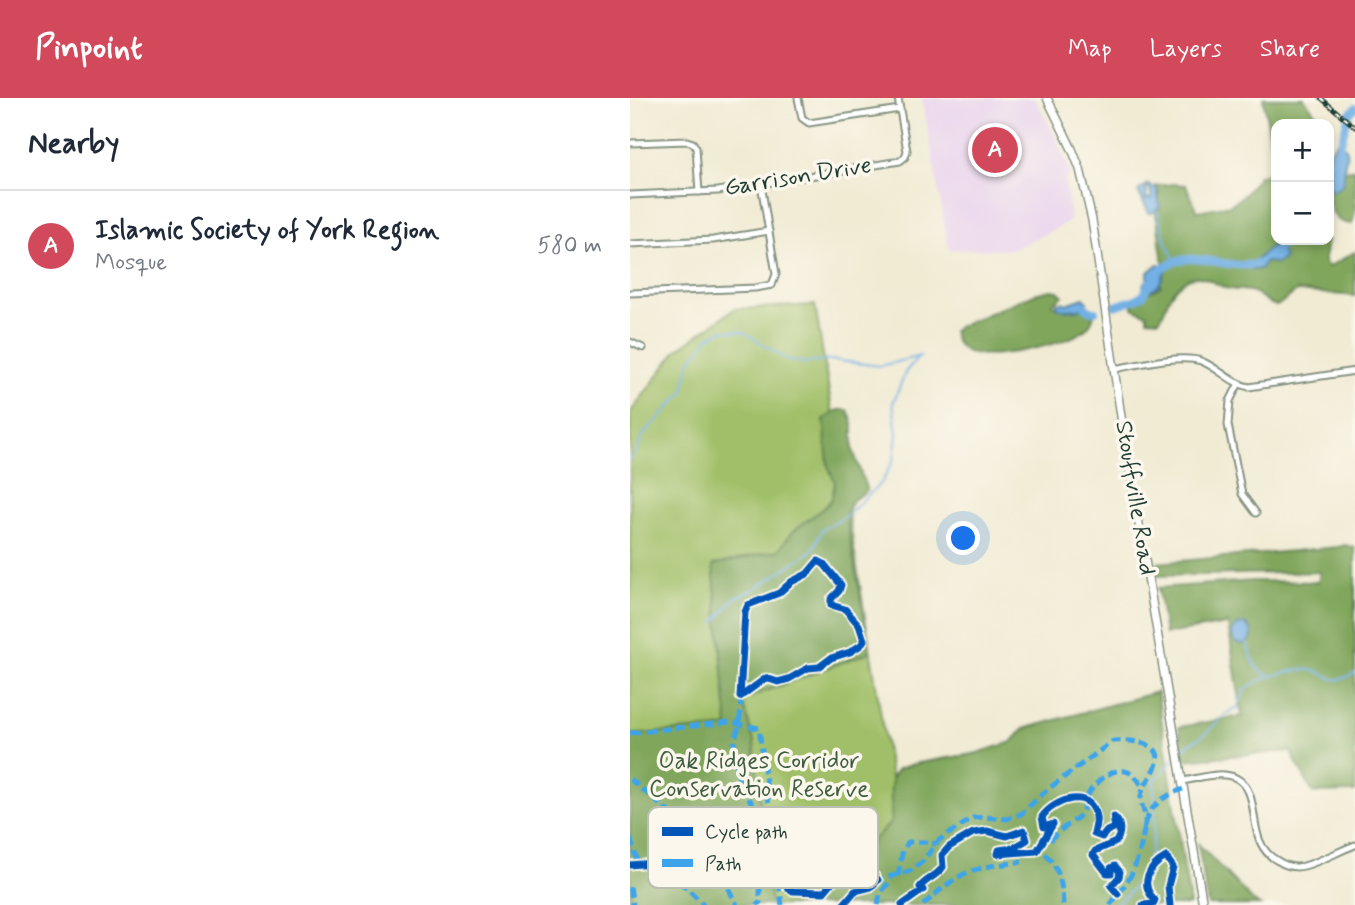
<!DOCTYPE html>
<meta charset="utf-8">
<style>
:root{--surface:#fff;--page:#f6f6f7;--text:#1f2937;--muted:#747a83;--line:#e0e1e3;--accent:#d1495b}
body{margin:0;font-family:Mynerve,sans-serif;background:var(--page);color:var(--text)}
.controls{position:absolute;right:21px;top:21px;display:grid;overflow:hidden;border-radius:14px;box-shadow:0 4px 10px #0003}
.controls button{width:63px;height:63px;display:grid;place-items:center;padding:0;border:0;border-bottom:2px solid var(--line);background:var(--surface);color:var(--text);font:35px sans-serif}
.you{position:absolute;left:334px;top:441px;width:24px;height:24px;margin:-18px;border:5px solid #fff;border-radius:50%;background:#1a73e8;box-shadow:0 0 0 10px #1a73e833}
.badge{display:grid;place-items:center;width:46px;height:46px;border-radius:50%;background:var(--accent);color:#fff;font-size:23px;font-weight:700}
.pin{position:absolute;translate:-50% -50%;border:4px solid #fff;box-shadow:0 2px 7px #0006}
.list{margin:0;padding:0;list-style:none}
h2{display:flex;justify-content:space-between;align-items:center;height:91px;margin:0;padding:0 28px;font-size:30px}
h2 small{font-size:23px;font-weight:400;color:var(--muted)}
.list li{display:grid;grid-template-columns:46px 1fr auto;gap:21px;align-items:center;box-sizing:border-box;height:112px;padding:0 28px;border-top:2px solid var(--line)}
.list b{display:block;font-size:26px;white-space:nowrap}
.list p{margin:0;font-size:23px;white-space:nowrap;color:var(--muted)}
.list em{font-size:23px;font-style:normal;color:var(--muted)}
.map{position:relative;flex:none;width:725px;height:807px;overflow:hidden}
header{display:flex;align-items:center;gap:42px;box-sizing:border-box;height:98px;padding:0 35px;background:var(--accent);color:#fff}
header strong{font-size:33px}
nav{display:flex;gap:38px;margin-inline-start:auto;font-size:24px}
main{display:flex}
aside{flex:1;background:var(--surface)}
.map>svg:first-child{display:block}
.built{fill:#e8d2ee}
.green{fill:#a0bf67;stroke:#607e4e;stroke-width:2}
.forest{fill:#80a65c;stroke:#507248;stroke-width:2}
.water{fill:#72b0e5;stroke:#48768c;stroke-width:2}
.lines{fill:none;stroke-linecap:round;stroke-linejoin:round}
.stream{stroke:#72b0e5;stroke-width:2}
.river{stroke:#72b0e5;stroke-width:8}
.street-casing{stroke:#889484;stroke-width:9}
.secondary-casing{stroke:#889484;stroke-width:10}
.street{stroke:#fff;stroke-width:5}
.secondary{stroke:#fff;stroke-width:7}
.rail-casing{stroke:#1f3d34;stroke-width:4.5}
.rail{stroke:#fbf7ec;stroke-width:2;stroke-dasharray:5;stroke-linecap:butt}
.quiet{stroke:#3da4eb;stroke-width:5;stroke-dasharray:10 5;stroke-linecap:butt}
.cycleway-casing{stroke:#fbf7ec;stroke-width:11}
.cycleway{stroke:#0057b8;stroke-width:7}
.labels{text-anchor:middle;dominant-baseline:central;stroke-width:7;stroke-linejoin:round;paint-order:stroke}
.street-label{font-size:24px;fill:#1f3d34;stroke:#fbf7ec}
.park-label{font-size:24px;fill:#3f5e41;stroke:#fbf7ec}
.key{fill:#fbf7ec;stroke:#b9bfb5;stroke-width:2}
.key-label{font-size:19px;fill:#1f3d34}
</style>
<header>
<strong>Pinpoint</strong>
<nav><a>Map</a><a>Layers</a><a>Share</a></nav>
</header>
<main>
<aside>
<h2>Nearby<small></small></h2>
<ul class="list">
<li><span class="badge">A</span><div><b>Islamic Society of York Region</b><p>Mosque</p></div><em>580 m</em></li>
</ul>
</aside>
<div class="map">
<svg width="725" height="807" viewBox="0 0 725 807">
<rect width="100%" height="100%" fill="#fbf7ec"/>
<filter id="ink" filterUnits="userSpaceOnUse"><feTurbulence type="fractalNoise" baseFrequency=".0143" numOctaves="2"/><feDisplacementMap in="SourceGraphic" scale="14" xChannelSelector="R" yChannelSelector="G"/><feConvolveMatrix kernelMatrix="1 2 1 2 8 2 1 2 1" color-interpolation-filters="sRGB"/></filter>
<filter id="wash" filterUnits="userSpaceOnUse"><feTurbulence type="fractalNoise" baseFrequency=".00686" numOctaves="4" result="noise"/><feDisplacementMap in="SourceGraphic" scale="28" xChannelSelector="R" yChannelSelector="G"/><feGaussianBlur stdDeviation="1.57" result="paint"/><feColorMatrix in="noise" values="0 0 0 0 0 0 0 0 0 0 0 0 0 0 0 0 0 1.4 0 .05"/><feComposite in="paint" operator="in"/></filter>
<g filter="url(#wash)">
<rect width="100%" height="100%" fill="#f1ebd4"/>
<!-- built -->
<path class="built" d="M292,0H404L424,35L440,74L435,83L441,123L384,151L319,152Z"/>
<!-- green -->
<path class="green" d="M185,207L261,680C273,657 356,662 382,644C386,641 390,635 394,631L527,594L560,807H0V315L47,252L104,211Z"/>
<!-- forest -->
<g class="forest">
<path d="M633,0H674L691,23L687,26H646V45L641,46Z"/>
<path d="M725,71V114L722,126C695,125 699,97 699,77Z"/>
<path d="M646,74V142H697L694,163L698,169L725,154V198L667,193L647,208C636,206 633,198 623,194C615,191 605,193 596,190C576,182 567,170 547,189C535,201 538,209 529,222L517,221V216L503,210V203L531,188L529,180L535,171C529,151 530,131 525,111H529V95L526,88L543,86L556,87L567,113L600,107L614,97L629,78Z"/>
<path d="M421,192L428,193L433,198L422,206C434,214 445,214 458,208L464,216C463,224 459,229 452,234C434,247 353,265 334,252C327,248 324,241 323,233L329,228L404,196Z"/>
<path d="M208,312H218L223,325V352L237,393L223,402L216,417L240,554L112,602L124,643L141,807H3L0,792V637L98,629L83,467L149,452L162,434L196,408L202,400L205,384L198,368L194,321Z"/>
<path d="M715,447L725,450V694L683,695L660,653L554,662L549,629L612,618L598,526L535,536L528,490L623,483L688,484L690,474L526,478L527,465L708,449Z"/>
<path d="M527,594L560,807H170L181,804L261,724C263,708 256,682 268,671L283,666L344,656L382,644L394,631Z"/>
<path d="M568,746L623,803L630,807H578Z"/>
</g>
<!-- water -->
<g class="water">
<path d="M709,42L717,52C718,64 718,53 715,64C712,79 720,88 700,93L699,54Z"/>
<path d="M517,87L516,101L522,100L519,87L527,91L530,109L522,115H519L508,93Z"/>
<path d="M643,147L650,149L654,161L646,165L635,164L630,171L622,172L620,167Z"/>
<path d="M528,166L536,169C533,181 529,193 515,192L513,187L518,181V174Z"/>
<path d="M454,200L457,204L450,211L434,212L427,209V205L433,204L436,206Z"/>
<circle cx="612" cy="536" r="10"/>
</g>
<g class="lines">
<!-- stream -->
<g class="stream">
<path d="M527,113L536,145L545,162"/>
<path d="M0,361L7,352L13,337L54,294L59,265L79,239L93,232L114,234L156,261L175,265L202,262L250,268L291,258"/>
<path d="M85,524L105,500L123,492L183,452L192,432L215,419L252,384L264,361L267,336L263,305L276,273L287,261"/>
<path d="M617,545C622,561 624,573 641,578"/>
<path d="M551,653C559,645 566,642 575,636C586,628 595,613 607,610C611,603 612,595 617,590C629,580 671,568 686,573C705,580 703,587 725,575"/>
<path d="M485,807C493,800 503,792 509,783C527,753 525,717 524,683L545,660"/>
</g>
<!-- river -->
<g class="river">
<path d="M709,52L719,16L725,10"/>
<path d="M643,154L653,147L655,142"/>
<path d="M529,172C563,147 591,173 627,166"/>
<path d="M455,208L459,213H465"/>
<path d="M485,208L506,201L514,196L519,185"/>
</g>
</g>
</g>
<g filter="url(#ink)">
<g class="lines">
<defs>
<g id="street">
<path d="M168,0L172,20L179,25L270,11"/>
<path d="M0,45L57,43L63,45L66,50L69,94"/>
<path d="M0,97L88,93L270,63L275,59L277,53L268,0"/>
<path d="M0,146L83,142L139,133"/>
<path d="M0,195L125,190L142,187L146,176L131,86"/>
<path d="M0,244L13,250"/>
<path d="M484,271C506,267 551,256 571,263C589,270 600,285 619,289L725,273"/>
<path d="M608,287L600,303L598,327L612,396L626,415"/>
<path d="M552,683C568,681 590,672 606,680C635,695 612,744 648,763C656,768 666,770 674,768C692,763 709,753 725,747"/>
</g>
<path id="secondary" d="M417,0L442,51L450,71L462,122L492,325L573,807"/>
</defs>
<!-- street casing -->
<use href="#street" class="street-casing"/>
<!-- secondary casing -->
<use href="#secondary" class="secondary-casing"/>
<!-- street -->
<use href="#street" class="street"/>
<!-- secondary -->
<use href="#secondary" class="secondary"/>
<defs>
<path id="rail" d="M691,0L725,29"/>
</defs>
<!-- rail casing -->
<use href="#rail" class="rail-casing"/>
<!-- rail -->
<use href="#rail" class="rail"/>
<!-- quiet -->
<g class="quiet">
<path d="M110,599L111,612L108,632L104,642L105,664L110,685L123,707L122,729L130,784V804L127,807"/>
<path d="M0,635L100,624L129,630L152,807"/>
<path d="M0,681L39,714L59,727L73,741L107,807"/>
<path d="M0,740L9,768"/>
<path d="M420,743C426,732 442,727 450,717C456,709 455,699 461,692C478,671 499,662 513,690"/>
<path d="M415,756C430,770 432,787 433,807"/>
<path d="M24,766L58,791L74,807"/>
<path d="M268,778L272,756L278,744H296L306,746"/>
<path d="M244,783L280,773L292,764L309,742L343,720L354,719L377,721L391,716L418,691L483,643C498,642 537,643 526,668C522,679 513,687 511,698C510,707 515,712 515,720C516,725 514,731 513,737"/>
<path d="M0,789L3,807"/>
<path d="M248,807L250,796L262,780"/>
<path d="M293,807C330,773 342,769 392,764"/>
<path d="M480,807C490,794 501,781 506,765C520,726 507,708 553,691"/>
</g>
<defs>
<g id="cycleway">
<path d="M188,463L194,466L211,487L209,493L201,501V507L215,511L229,527L234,542L231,547L220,554L201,560L189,569L178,570L159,581L148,584L136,580L110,599L115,514L118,507L149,495L161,484L177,476Z"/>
<path d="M0,767L66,761L77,764L91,774L146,775L157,789L163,793L194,794L204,782L245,778L248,782L241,789L225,793L213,807"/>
<path d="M272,807L293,792L290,789C296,781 307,778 313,769L312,757L319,749L343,735L357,733L377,738L394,732L397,742L383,750L369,752L368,756L407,753L423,726L414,729L412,719C424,701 461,689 466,719C467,725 465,730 464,736L472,739L477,733L484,730V719C492,725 491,736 486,744L465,753L463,757L477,775H481V770L485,768L490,774L489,779L481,788L488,796"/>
<path d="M513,807L523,806L525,802C509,787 518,769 536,759L543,769L538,788L540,807"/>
</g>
</defs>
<!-- cycleway casing -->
<use href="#cycleway" class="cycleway-casing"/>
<!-- cycleway -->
<use href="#cycleway" class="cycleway"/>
</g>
</g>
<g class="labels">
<!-- street labels -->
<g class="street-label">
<text transform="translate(168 79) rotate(-9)">Garrison Drive</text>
<text transform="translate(505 400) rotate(81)">Stouffville Road</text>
</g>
<!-- park labels -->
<g class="park-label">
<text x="129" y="663">Oak Ridges Corridor<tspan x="129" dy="28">Conservation Reserve</tspan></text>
</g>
</g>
<!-- legend -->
<rect x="18" y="709" width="230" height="81" rx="10" class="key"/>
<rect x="32" y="729" width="31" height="9" fill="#0057b8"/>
<rect x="32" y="761" width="31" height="8" fill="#3da4eb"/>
<g class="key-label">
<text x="75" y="740">Cycle path</text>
<text x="75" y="772">Path</text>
</g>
</svg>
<div class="controls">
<button>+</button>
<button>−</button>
</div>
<div class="you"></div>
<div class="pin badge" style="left:365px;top:52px">A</div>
</div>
</main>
